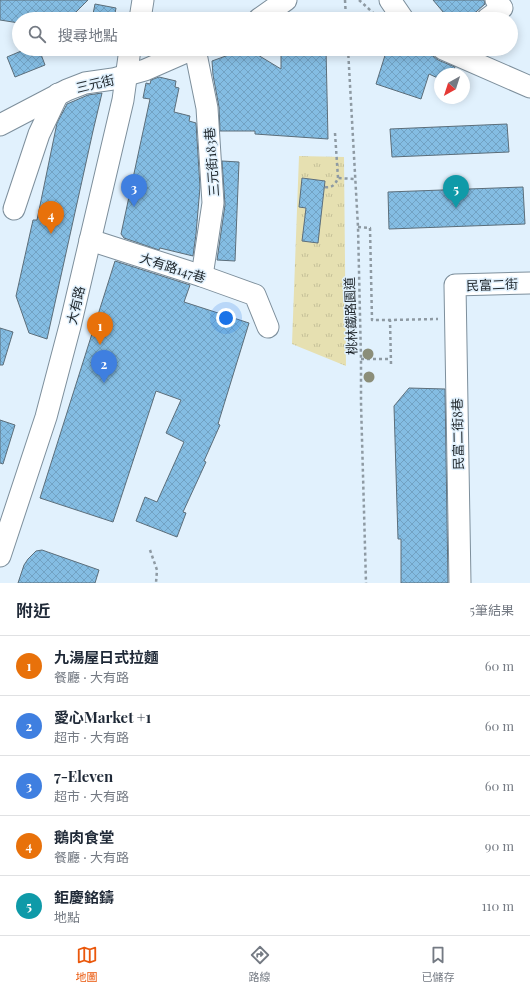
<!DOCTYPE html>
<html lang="zh-TW">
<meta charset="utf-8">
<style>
:root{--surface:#fff;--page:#f2f2f3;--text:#1f2937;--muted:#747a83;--line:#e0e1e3;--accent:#ea580c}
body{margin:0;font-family:"Playfair Display","Noto Sans TC",serif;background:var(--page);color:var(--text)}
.compass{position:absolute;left:434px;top:68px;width:36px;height:36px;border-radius:50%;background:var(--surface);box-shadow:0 2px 10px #0003;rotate:219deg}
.you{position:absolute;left:226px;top:318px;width:14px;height:14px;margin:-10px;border:3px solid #fff;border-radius:50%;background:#1a73e8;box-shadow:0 0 0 6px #1a73e833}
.badge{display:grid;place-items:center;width:26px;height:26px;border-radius:50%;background:var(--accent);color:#fff;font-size:13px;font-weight:700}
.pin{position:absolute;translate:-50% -33px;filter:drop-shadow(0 1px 2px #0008)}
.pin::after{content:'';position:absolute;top:21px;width:14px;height:12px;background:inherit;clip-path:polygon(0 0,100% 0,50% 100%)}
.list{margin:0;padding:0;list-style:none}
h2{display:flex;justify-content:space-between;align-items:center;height:52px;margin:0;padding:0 16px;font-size:17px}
h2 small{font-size:13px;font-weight:400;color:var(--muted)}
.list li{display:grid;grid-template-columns:26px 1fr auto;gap:12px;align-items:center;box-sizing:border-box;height:60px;padding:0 16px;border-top:1px solid var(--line)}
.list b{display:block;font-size:15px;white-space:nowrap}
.list p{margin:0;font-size:13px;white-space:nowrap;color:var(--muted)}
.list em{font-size:13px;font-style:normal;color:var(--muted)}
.icon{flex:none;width:22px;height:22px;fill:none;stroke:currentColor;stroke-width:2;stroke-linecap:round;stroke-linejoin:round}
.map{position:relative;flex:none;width:530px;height:583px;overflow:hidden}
.search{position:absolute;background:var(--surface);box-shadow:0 2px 10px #0003;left:12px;right:12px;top:12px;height:44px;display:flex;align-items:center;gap:10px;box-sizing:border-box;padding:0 14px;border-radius:22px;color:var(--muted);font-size:15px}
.sheet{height:352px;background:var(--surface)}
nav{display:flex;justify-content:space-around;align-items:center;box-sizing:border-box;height:56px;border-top:1px solid var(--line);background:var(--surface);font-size:11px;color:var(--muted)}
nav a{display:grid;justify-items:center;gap:2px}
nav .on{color:var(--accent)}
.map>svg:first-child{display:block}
.grass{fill:url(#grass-tufts);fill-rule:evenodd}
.building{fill:url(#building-cross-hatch);stroke:#5c6e7a}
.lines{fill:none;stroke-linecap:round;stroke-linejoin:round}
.minor-casing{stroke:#7d8f9c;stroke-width:23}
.path{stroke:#8e9aa3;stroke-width:2.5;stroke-dasharray:3 3;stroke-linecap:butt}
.minor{stroke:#fff;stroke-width:21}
.tree{fill:#8b8e79}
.labels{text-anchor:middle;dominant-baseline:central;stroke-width:3;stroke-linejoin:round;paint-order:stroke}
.street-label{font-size:13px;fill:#1d2429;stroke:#e1f1fd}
</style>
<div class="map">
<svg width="530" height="583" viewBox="0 0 530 583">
<defs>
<pattern id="grass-tufts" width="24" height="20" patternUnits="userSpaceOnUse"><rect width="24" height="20" fill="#e6e0b1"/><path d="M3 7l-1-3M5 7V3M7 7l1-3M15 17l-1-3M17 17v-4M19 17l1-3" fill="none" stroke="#c5c098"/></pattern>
<pattern id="building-cross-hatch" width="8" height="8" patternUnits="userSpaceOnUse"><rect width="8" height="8" fill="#84bde3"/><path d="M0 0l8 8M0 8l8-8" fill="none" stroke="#72a2c3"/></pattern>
</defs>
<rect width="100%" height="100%" fill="#e1f1fd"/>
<!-- grass -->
<path class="grass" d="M299,156L344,157L346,366L292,344ZM302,178L325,181L318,243L302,241L306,208L299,207Z"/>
<!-- building -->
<g class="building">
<path d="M0,0H88L69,19H19V23L0,20Z"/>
<path d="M433,0H484L485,4L468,19H449Z"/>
<path d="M95,4L116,8L114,19H92Z"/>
<path d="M26,49H39L45,65L15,77L7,57Z"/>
<path d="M245,49H248L281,69V49H326L328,139L255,134V131H220L219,107L213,75L212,61Z"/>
<path d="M387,49H431L433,56L438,60L455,67L452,74H440V79L429,74L421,99L376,84Z"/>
<path d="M159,77L176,81L175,87L179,88L174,112L190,116L189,121L196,123L200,187L196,234L193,256L160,248L159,250L124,238L121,234L150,99L143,98L146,83L150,84L151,80Z"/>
<path d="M102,93L93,131L47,339L29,333L16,296L33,220H37L57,123L67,104L88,95Z"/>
<path d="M507,124L509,152L392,157L390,129Z"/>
<path d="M222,161L239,162L235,261L217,260L225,205Z"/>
<path d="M302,178L325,181L318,243L302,241L306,208L299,207Z"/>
<path d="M523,187L525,224L389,229L388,192Z"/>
<path d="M115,261L190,285L184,302L249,323L218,424L220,425L204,461L206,462L183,512L186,513L177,537L136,521L145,497L157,502L184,442L166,433L181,400L156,391L113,522L40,498Z"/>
<path d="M0,328L13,332L3,365H0Z"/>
<path d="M409,388L445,389L448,583H401V539H398L394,406Z"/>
<path d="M0,420L15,425L3,464L0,463Z"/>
<path d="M42,550L99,570L95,583H18L24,565L28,559L36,551Z"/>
</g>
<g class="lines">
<defs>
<g id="minor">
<path d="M390,0L403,19"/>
<path d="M140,19L143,0"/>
<path d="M259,19L286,0"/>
<path d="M487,19L502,8L496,0"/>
<path d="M195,49L207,108L213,203L202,276"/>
<path d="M443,49L530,87"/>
<path d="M0,125L67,90L85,83L113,79L145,70L193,49"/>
<path d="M14,209L39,134L58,94"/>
<path d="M90,240L202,276L255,295L268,327"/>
<path d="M0,556L46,417L70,326L123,100L130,49"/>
<path d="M460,583L455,285L530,283"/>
</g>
</defs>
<!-- minor casing -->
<use href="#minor" class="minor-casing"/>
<!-- path -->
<g class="path">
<path d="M345,0L346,19"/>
<path d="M359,0L380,19"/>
<path d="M348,49L358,227L361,359V403L366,583"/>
<path d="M335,133L338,178"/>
<path d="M325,187C332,188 335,185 338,178L355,179"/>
<path d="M358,227L370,228L372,320H390"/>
<path d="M361,359H391"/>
<path d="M391,364L390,320L438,319"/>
<path d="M150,550L157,570L156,583"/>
</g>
<!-- minor -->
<use href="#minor" class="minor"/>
</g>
<!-- trees -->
<g class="tree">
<circle cx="368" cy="354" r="5.5"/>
<circle cx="369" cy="377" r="5.5"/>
</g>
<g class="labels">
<!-- street labels -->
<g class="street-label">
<text transform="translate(95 83) rotate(-13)">三元街</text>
<text transform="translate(211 162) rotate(-94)">三元街183巷</text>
<text transform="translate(173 267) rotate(18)">大有路147巷</text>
<text transform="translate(492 284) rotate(-2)">民富二街</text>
<text transform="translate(75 305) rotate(-77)">大有路</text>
<text transform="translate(350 316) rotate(-92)">桃林鐵路園道</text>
<text transform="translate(457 434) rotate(-91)">民富二街8巷</text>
</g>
</g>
</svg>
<svg class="compass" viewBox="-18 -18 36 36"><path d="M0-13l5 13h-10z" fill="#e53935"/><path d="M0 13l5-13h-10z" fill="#747a83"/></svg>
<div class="you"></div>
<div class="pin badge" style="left:100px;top:345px;background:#e8710a">1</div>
<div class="pin badge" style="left:104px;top:383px;background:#3f7fe0">2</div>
<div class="pin badge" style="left:134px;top:207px;background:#3f7fe0">3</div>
<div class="pin badge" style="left:51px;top:234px;background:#e8710a">4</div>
<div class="pin badge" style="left:456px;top:208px;background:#0f9aa8">5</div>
<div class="search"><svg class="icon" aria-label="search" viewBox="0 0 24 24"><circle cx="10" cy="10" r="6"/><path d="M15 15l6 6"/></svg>搜尋地點</div>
</div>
<section class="sheet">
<h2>附近<small>5筆結果</small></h2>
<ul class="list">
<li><span class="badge" style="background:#e8710a">1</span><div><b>九湯屋日式拉麵</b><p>餐廳 · 大有路</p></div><em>60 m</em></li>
<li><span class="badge" style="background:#3f7fe0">2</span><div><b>愛心Market +1</b><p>超市 · 大有路</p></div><em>60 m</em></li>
<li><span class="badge" style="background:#3f7fe0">3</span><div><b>7-Eleven</b><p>超市 · 大有路</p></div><em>60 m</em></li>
<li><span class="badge" style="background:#e8710a">4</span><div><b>鵝肉食堂</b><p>餐廳 · 大有路</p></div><em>90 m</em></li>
<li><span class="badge" style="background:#0f9aa8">5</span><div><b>鉅慶銘鑄</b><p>地點</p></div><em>110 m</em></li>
</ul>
</section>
<nav>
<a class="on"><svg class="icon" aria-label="map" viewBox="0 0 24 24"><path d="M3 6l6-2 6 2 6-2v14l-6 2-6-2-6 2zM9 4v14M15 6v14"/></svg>地圖</a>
<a><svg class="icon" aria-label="directions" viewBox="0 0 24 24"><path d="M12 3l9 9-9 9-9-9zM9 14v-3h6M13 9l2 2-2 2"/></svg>路線</a>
<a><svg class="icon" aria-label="saved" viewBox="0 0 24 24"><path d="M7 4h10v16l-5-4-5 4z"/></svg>已儲存</a>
</nav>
